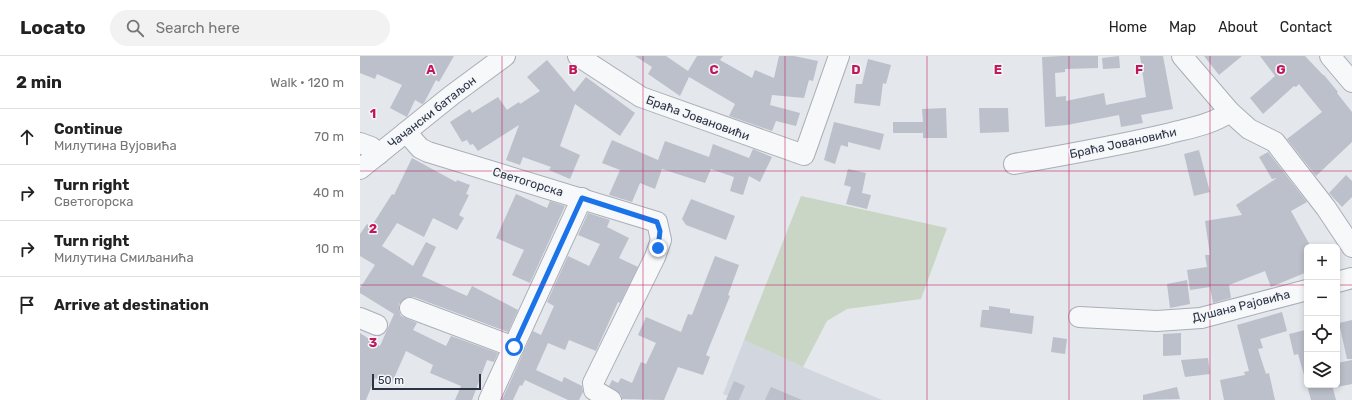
<!DOCTYPE html>
<meta charset="utf-8">
<style>
:root{--surface:#fff;--page:#f2f2f2;--text:#222;--muted:#767676;--line:#e0e0e0}
body{margin:0;font-family:Rubik,sans-serif;background:var(--page);color:var(--text)}
.controls{position:absolute;right:12px;bottom:12px;display:grid;overflow:hidden;border-radius:6px;box-shadow:0 2px 6px #0003}
.controls button{width:36px;height:36px;display:grid;place-items:center;padding:0;border:0;border-bottom:1px solid var(--line);background:var(--surface);color:var(--text);font:20px sans-serif}
.scale{position:absolute;left:12px;bottom:10px;width:109px;box-sizing:border-box;padding-left:4px;border:2px solid #2b3445;border-top:0;font-size:11px;line-height:14px;white-space:nowrap;color:#2b3445;-webkit-text-stroke:3px #f4f6f9;paint-order:stroke}
.stop{position:absolute;width:12px;height:12px;margin:-9px;border:3px solid #1a73e8;border-radius:50%;background:#fff}
.stop.end{background:#1a73e8;border-color:#fff;box-shadow:0 1px 4px #0008}
.list{margin:0;padding:0;list-style:none}
h2{display:flex;justify-content:space-between;align-items:center;height:52px;margin:0;padding:0 16px;font-size:17px}
h2 small{font-size:13px;font-weight:400;color:var(--muted)}
.list li{display:grid;grid-template-columns:26px 1fr auto;gap:12px;align-items:center;box-sizing:border-box;height:56px;padding:0 16px;border-top:1px solid var(--line)}
.list b{display:block;font-size:15px;white-space:nowrap}
.list p{margin:0;font-size:13px;white-space:nowrap;color:var(--muted)}
.list em{font-size:13px;font-style:normal;color:var(--muted)}
.icon{flex:none;width:22px;height:22px;fill:none;stroke:currentColor;stroke-width:2;stroke-linecap:round;stroke-linejoin:round}
.map{position:relative;flex:none;width:992px;height:344px;overflow:hidden}
header{display:flex;align-items:center;gap:24px;box-sizing:border-box;height:56px;padding:0 20px;background:var(--surface);border-bottom:1px solid var(--line)}
header strong{font-size:19px}
nav{display:flex;gap:22px;margin-inline-start:auto;font-size:14px}
.search{width:280px;height:36px;background:var(--page);display:flex;align-items:center;gap:10px;box-sizing:border-box;padding:0 14px;border-radius:22px;color:var(--muted);font-size:15px}
main{display:flex}
aside{flex:1;background:var(--surface)}
.map>svg:first-child{display:block}
.built{fill:#d2d6de}
.green{fill:#c9d6c5}
.building{fill:#bbc0ca}
.lines{fill:none;stroke-linecap:round;stroke-linejoin:round}
.minor-casing{stroke:#a9aeb7;stroke-width:22}
.minor{stroke:#f7f8fa;stroke-width:20}
.route{stroke:#1a73e8;stroke-width:5}
.grid{fill:none;stroke:#c2185b;stroke-width:1;stroke-opacity:0.55}
.labels{text-anchor:middle;dominant-baseline:central;stroke-width:3;stroke-linejoin:round;paint-order:stroke}
.street-label{font-size:12px;fill:#2b3445;stroke:#f4f6f9}
.grid-label{font-size:13px;text-anchor:middle;font-weight:bold;fill:#c2185b;stroke:#f4f6f9;stroke-width:3;stroke-linejoin:round;paint-order:stroke}
</style>
<header>
<strong>Locato</strong>
<div class="search"><svg class="icon" aria-label="search" viewBox="0 0 24 24"><circle cx="10" cy="10" r="6"/><path d="M15 15l6 6"/></svg>Search here</div>
<nav><a>Home</a><a>Map</a><a>About</a><a>Contact</a></nav>
</header>
<main>
<aside>
<h2>2 min<small>Walk · 120 m</small></h2>
<ul class="list">
<li><svg class="icon" aria-label="ahead" viewBox="0 0 24 24"><path d="M12 20V5M6 11l6-6 6 6"/></svg><div><b>Continue</b><p>Милутина Вујовића</p></div><em>70 m</em></li>
<li><svg class="icon" aria-label="right" viewBox="0 0 24 24"><path d="M7 20v-9h11M14 6l5 5-5 5"/></svg><div><b>Turn right</b><p>Светогорска</p></div><em>40 m</em></li>
<li><svg class="icon" aria-label="right" viewBox="0 0 24 24"><path d="M7 20v-9h11M14 6l5 5-5 5"/></svg><div><b>Turn right</b><p>Милутина Смиљанића</p></div><em>10 m</em></li>
<li><svg class="icon" aria-label="arrive" viewBox="0 0 24 24"><path d="M6 21V4h12l-3 4 3 4H6"/></svg><div><b>Arrive at destination</b></div></li>
</ul>
</aside>
<div class="map">
<svg width="992" height="344" viewBox="0 0 992 344">
<rect width="100%" height="100%" fill="#e4e7ec"/>
<!-- built -->
<path class="built" d="M384,284L443,311L522,344H378L363,338Z"/>
<!-- green -->
<path class="green" d="M441,140L587,172L561,243L487,253L467,265L443,311L384,284Z"/>
<!-- building -->
<g class="building">
<path d="M0,0H94L79,26L76,24L64,47L62,48L55,44L47,61L30,52L42,29L17,18L15,23L0,17Z"/>
<path d="M275,0H306L328,15L337,0H363L360,4L392,22L395,14L414,22L419,0H434L458,5L453,25L449,24L444,42L412,39L410,49L440,57L436,70L416,65L412,75L369,60L375,48L329,21L320,40L288,18L292,11Z"/>
<path d="M702,0H738V12L705,13V16L695,17L696,41L706,40V45L744,37L746,49L786,41L780,0H803L813,53L781,59L783,67L761,71L759,59L707,69L685,71L682,1Z"/>
<path d="M759,0L760,12L743,13L742,2Z"/>
<path d="M844,0H882L859,19Z"/>
<path d="M900,0H945L963,19H964L978,36L977,37L992,56V86L956,120L927,83L962,56L939,28L936,31L934,30L903,58L890,42L915,20Z"/>
<path d="M508,3L531,9L526,28L523,27L520,50L494,47L496,28H502Z"/>
<path d="M187,4L214,36L226,21L275,57L260,80L215,48L200,90L220,99L210,123L189,114L191,111L163,101L160,109L146,104L159,69L118,95L113,88L110,89L107,84L102,86L90,66L110,53L112,57L138,41L147,54L159,46L160,48L180,35L167,21Z"/>
<path d="M586,52L587,82H563V77H533V66H563L562,53Z"/>
<path d="M619,52H648L649,76L620,77Z"/>
<path d="M474,66L524,78L520,94L488,86V91L481,89L475,108L464,104Z"/>
<path d="M252,84L298,104L305,85L349,101L353,88L389,102L393,93L412,101L400,126L389,120L383,139L370,135L374,121L351,113L345,127L302,113L295,133L280,127L272,146L249,139L260,114L242,107Z"/>
<path d="M839,94L850,136L834,140L824,98Z"/>
<path d="M908,96L947,146L931,155L951,191H947V216L911,231L905,215L869,229L871,242L853,247L850,231L830,234L827,214L847,211L845,199H850L845,165L882,159L876,149L917,122L912,123L899,101Z"/>
<path d="M52,102L96,126L97,124L110,129L106,138L109,139L99,159L104,162L97,174L73,162L64,181L37,167L22,190L53,210L66,186L76,191L62,220L107,240L112,230L158,254L148,276L54,241H48L39,248V254L41,260L57,267L53,274L86,290L91,280L138,297L134,306L127,304L112,344H95L101,330L70,317L73,309L46,295L31,329L15,322L6,344H0V277L20,290L34,258L0,237V232L15,209L0,200V178L7,168L11,171L32,138L34,139Z"/>
<path d="M488,113L506,117L502,137L511,139L507,153L486,148L491,131L484,129Z"/>
<path d="M986,119L992,125V141L982,151L969,137Z"/>
<path d="M156,138L187,152L190,145L205,150L170,227L152,219L164,194L136,182Z"/>
<path d="M331,143L375,160L366,184L326,169L322,163Z"/>
<path d="M228,157L250,164L247,171L269,182L259,202L278,211L260,247L258,246L236,295L209,284L205,294L188,287L176,314L202,326L204,321L222,330L223,336L219,344H208L165,324L162,330L160,329L153,344H142L173,275L181,279L194,250L187,246L208,200L229,210L240,188L218,179Z"/>
<path d="M355,200L379,209L368,239L370,240L346,299L350,301L343,319L318,311L304,344L262,343L261,338L249,330L252,324L258,327L261,322L272,327L281,306L286,308L296,287L278,279L286,261L321,276L328,258L332,259Z"/>
<path d="M827,224L830,248L810,252L807,228Z"/>
<path d="M629,250L650,253V257L674,260L672,278L620,271L622,254H629Z"/>
<path d="M922,256L927,275L900,283L903,292L898,293L906,318L909,317L915,344H864L860,324L885,319L884,316L889,315L877,269Z"/>
<path d="M992,264V303H987L979,267Z"/>
<path d="M945,274L947,319H944L938,298L934,299L929,278Z"/>
<path d="M821,277V299L803,300V278Z"/>
<path d="M693,281L707,283L705,298L691,296Z"/>
<path d="M848,302L850,318L825,321L821,304Z"/>
<path d="M992,304V328L977,331V307Z"/>
<path d="M374,325L385,330L379,344H366Z"/>
<path d="M947,329H972L976,344H951Z"/>
<path d="M411,331L442,344H405Z"/>
<path d="M817,331L820,343L783,344V339Z"/>
</g>
<g class="lines">
<defs>
<g id="minor">
<path d="M218,0L281,41L444,99L479,0"/>
<path d="M822,0L870,56L889,73L915,86L966,152L992,191"/>
<path d="M970,0L992,26"/>
<path d="M46,76L60,92L68,96L297,166L301,184L295,201L233,327L234,334L251,344"/>
<path d="M0,87L11,91L19,98"/>
<path d="M654,108C705,99 756,90 807,78C829,72 851,69 870,56"/>
<path d="M0,113L92,39L145,0"/>
<path d="M977,226L992,222"/>
<path d="M50,252L154,291"/>
<path d="M719,261L797,265L841,262L947,234"/>
<path d="M0,262L17,269"/>
<path d="M129,344L222,142"/>
</g>
</defs>
<!-- minor casing -->
<use href="#minor" class="minor-casing"/>
<!-- minor -->
<use href="#minor" class="minor"/>
</g>
<g class="lines">
<!-- route -->
<path class="route" d="M154,291L222,142L297,166L300,175L298,192"/>
</g>
<!-- grid -->
<path class="grid" d="M142,0V344M283,0V344M425,0V344M567,0V344M709,0V344M850,0V344M0,115H992M0,229H947M977,229H992"/>
<g class="labels">
<!-- street labels -->
<g class="street-label">
<text transform="translate(72 56) rotate(-38)">Чачански батаљон</text>
<text transform="translate(338 62) rotate(20)">Браћа Јовановићи</text>
<text transform="translate(763 87) rotate(-12)">Браћа Јовановићи</text>
<text transform="translate(168 126) rotate(17)">Светогорска</text>
<text transform="translate(881 250) rotate(-14)">Душана Рајовића</text>
</g>
</g>
<g class="grid-label">
<text x="71" y="18">A</text>
<text x="213" y="18">B</text>
<text x="354" y="18">C</text>
<text x="496" y="18">D</text>
<text x="638" y="18">E</text>
<text x="779" y="18">F</text>
<text x="921" y="18">G</text>
<text x="13" y="62">1</text>
<text x="13" y="177">2</text>
<text x="13" y="291">3</text>
</g>
</svg>
<div class="controls">
<button>+</button>
<button>−</button>
<button><svg class="icon" aria-label="locate" viewBox="0 0 24 24"><circle cx="12" cy="12" r="6"/><path d="M12 2v4M12 18v4M2 12h4M18 12h4"/></svg></button>
<button><svg class="icon" aria-label="layers" viewBox="0 0 24 24"><path d="M12 4l9 5-9 5-9-5zM3 14l9 5 9-5"/></svg></button>
</div>
<div class="scale">50 m</div>
<div class="stop" style="left:154px;top:291px"></div>
<div class="stop end" style="left:298px;top:192px"></div>
</div>
</main>
